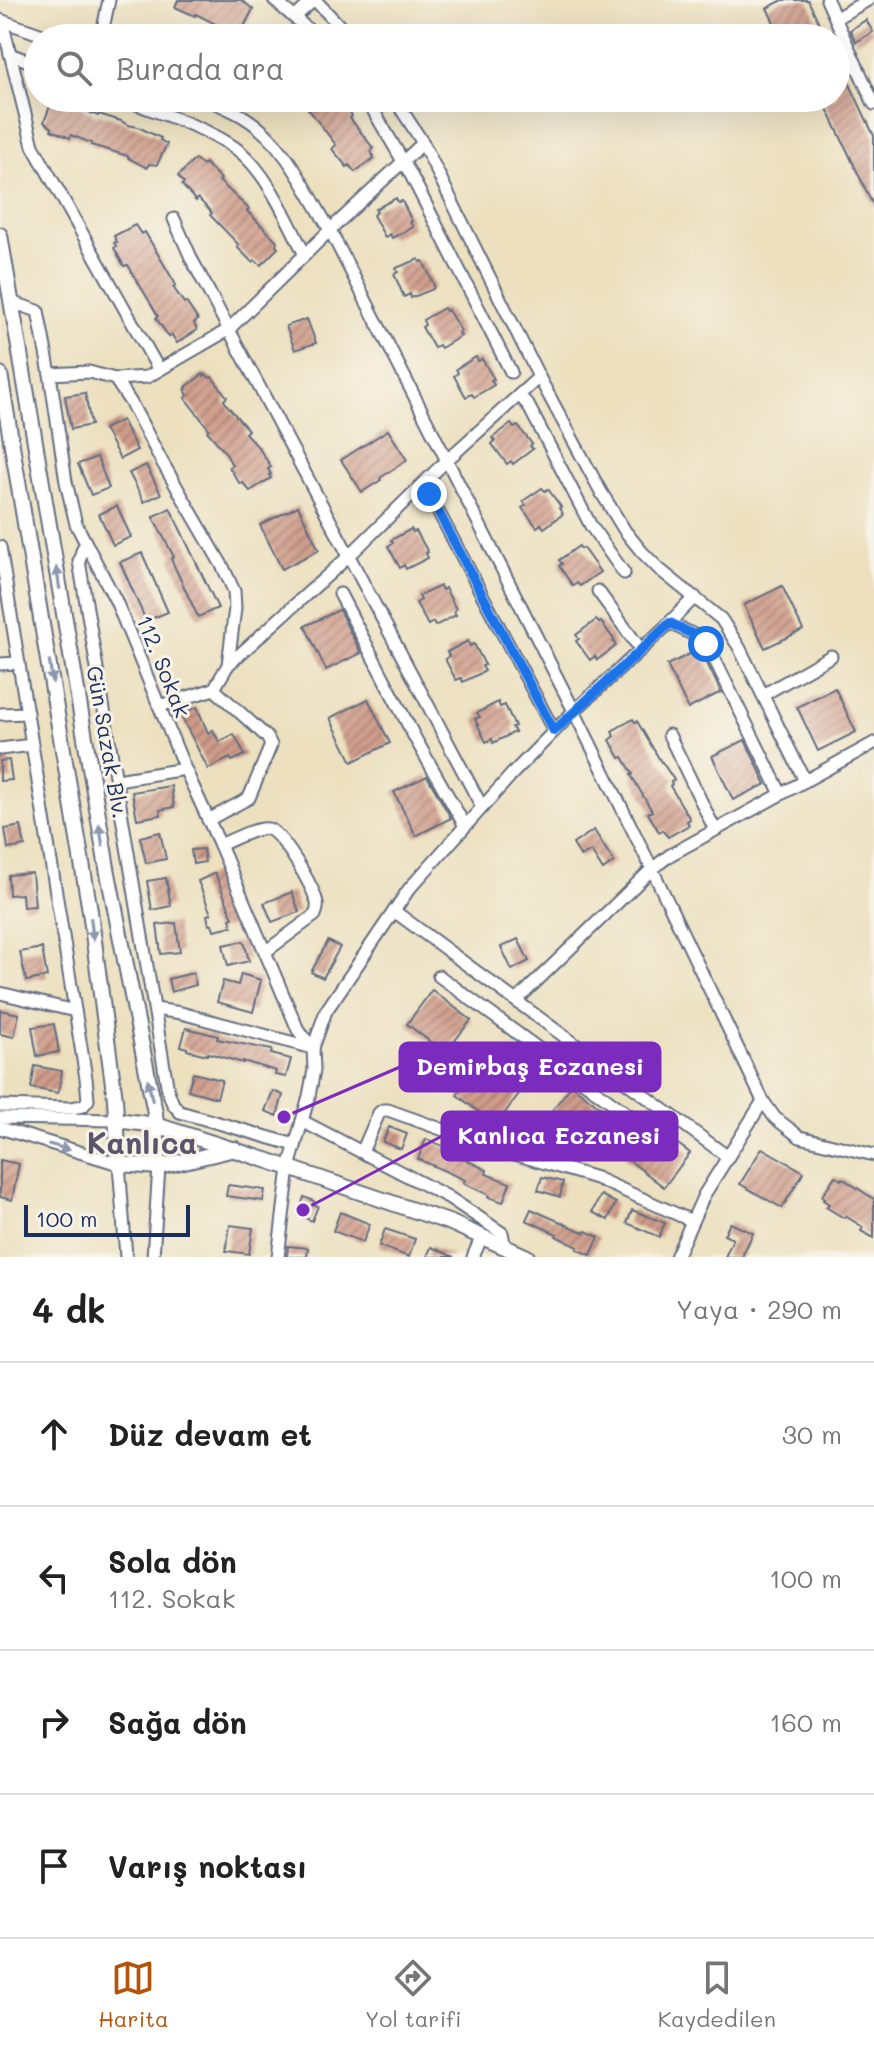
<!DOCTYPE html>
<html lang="tr">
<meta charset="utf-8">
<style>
:root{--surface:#fff;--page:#f2f2f2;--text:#222;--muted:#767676;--line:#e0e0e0;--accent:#b45309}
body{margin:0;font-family:Mali,sans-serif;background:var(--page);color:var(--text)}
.scale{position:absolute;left:24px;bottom:20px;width:166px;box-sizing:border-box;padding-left:8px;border:4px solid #1b2f5e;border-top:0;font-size:22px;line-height:28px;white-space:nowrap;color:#1b2f5e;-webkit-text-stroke:6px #f7f3e8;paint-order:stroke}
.stop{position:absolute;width:24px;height:24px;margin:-18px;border:6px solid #1a73e8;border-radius:50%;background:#fff}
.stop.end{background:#1a73e8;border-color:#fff;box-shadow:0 2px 8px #0008}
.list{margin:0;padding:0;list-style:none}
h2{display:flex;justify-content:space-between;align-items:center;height:104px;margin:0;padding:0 32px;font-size:34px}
h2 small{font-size:26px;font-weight:400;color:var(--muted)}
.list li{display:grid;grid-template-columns:52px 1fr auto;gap:24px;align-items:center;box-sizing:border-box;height:144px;padding:0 32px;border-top:2px solid var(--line)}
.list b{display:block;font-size:30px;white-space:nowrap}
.list p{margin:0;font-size:26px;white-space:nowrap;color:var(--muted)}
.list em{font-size:26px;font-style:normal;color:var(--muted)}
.icon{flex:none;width:44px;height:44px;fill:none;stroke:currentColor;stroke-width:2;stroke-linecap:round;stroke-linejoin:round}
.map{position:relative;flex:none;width:874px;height:1257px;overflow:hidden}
.search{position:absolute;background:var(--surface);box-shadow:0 8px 32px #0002;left:24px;right:24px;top:24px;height:88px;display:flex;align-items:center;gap:20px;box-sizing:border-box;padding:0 28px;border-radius:44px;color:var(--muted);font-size:30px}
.sheet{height:680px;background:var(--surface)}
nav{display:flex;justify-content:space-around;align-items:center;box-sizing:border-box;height:112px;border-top:2px solid var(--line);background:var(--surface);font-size:22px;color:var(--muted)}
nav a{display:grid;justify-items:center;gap:4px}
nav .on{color:var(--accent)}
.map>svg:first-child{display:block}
.building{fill:url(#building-hatch)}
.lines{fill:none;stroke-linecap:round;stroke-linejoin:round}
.minor-casing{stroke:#646d80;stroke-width:15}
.major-casing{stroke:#646d80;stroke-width:18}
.minor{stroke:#fff;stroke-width:11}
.major{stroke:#fff;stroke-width:14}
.oneway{fill:#8d97ae}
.route{stroke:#1a73e8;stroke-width:10}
.labels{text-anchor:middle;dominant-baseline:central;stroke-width:6;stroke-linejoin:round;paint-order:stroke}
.street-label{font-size:22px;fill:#1b2f5e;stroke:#f7f3e8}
.district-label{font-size:30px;font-weight:bold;fill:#5a556d;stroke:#f7f3e8}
.leader{fill:none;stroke:#7b2cbf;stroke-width:3}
.callout-dot{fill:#7b2cbf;stroke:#f7f3e8;stroke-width:3}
.callout{fill:#7b2cbf;stroke:#7b2cbf;stroke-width:3}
.callout-label{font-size:24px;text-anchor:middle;font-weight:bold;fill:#fff}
</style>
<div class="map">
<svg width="874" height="1257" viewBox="0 0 874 1257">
<defs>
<pattern id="building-hatch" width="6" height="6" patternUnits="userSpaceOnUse" patternTransform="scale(2)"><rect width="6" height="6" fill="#cf9b89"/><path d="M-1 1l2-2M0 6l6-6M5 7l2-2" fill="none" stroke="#a77f73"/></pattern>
</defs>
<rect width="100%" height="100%" fill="#f7f3e8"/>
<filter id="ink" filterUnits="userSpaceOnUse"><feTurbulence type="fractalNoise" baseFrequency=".0125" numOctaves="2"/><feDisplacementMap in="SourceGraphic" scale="16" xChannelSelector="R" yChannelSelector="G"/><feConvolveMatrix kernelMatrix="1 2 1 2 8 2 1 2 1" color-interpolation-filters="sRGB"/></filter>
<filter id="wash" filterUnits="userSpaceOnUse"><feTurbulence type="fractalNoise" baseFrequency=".006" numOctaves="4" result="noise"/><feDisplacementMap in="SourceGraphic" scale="32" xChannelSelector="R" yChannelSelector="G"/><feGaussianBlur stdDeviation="1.8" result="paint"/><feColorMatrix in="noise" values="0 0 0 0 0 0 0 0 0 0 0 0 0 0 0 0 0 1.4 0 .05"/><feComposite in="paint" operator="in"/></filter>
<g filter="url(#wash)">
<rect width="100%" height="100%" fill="#ece0bf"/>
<g id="blocks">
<!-- building -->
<g class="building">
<path d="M178,0H241L253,9L242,31L233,29L231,32L196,14L195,16L175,7Z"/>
<path d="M783,0H808L819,23L787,38H781L767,8Z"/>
<path d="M866,20L873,32L856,42L850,30Z"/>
<path d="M836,54L874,136V207L822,98H836Z"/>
<path d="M300,98H343L353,111L350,113L352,116L350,118L373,148L371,151L374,158L355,172L349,165L347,167L332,149L336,145Z"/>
<path d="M63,99L83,106L82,109L98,116L99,114L121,121L128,125L138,127L161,138L160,140L167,144L157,165L149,164L147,168L128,158V156L91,145V143L71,135L70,138L51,130L52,128L44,122L52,101L62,103Z"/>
<path d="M195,159L203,165L205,163L221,179L219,181L249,209L247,211L277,241L276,246L278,248L261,265L254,260L252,262L237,247L239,245L210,215L212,213L198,198L196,201L182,185L184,183L178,176Z"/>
<path d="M396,198L398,202L402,201L412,221L410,222L413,227L392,238L390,234L385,237L373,215L377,212L375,209Z"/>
<path d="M135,225L141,234L145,232L176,285L173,287L184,303L186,302L198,320L194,323L197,330L177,343L172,335L169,337L156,318L158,316L128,265L124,266L114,248L116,246L114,243L117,242L114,236Z"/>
<path d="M419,259L420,262L423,261L434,285L433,289L411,298L410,294L404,297L394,274L398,272L396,268Z"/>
<path d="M444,308L446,311L448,310L461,331L459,333L461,336L441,348L439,345L434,348L422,327L425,325L423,320Z"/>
<path d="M307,319L316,343L295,350L286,326Z"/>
<path d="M476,357L478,361L482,359L494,379L491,380L494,385L474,397L472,394L466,397L454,376L458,373L456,369Z"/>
<path d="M203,374L204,376L206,374L210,378L212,377L227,397L224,400L226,404L248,430L245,433L259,448L271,467L268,469L271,474L269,475L271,478L250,491L243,483L240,484L229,467L232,465L225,452L207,431L209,429L185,398L188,395L185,390L187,389L186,387Z"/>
<path d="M85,393L91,425L71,429L65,396Z"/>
<path d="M122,420L137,450L120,459L104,429Z"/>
<path d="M511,424L514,428L518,426L532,444L530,446L533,449L513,464L511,461L507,464L492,444L495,441L492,438Z"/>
<path d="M388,430L407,460L380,478L381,480L362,492L341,460Z"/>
<path d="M97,457L109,488L91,495L78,464Z"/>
<path d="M146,465L161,494L144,502L129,473Z"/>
<path d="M542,488L545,491L548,489L561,507L559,508L563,514L544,528L541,524L537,527L522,508L526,505L523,501Z"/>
<path d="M117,506L131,537L113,545L99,514Z"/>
<path d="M298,506L319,550L282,569L260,525Z"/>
<path d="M170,508L218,608L198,617L171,559L174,557L153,517Z"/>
<path d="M411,529L413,532L416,531L428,552L426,553L428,558L406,569L404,565L400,568L388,546L393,543L391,540Z"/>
<path d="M579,546L581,549L583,548L600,572L580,586L577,583L573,586L559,566L562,564L559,560Z"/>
<path d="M142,553L168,612L146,621L120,562Z"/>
<path d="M440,586L442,590L445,588L456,609L454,611L456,615L435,626L433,622L428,625L416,603L421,600L419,596Z"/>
<path d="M782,586L803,630L765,648L744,605Z"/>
<path d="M339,610L361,653L326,670L305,626Z"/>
<path d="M596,620L599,623L601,622L615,641L613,642L616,646L597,660L595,656L590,660L576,641L579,639L576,635Z"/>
<path d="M468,641L470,646L474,644L485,665L482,666L485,671L463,682L461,678L456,680L445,659L449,656L447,652Z"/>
<path d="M698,650L702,653L721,692L688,709L667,665Z"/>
<path d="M835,688L856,732L818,751L797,707Z"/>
<path d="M368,699L390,743L352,762L330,718Z"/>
<path d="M498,702L500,707L505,705L515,726L512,727L515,732L493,743L492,739L486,742L475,719L480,717L477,713Z"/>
<path d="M197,707L208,733L213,730L219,742L234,734L245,755L232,761L230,758L208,769L180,714Z"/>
<path d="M633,719L635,722L637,721L661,762H662L674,780L671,782L672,784L670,786L690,819L687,821L689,825L668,837L662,830L659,832L648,813L652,811L631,775L633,774L623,757L620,758L610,740L614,737L612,731Z"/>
<path d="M745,740L766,784L733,800L712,756Z"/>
<path d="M9,760L12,780L0,781V761Z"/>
<path d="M427,776L451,818L416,836L394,792Z"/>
<path d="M171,786L174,807L160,810L161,815L137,819L132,792Z"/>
<path d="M21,826L25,846L8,849L5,829Z"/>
<path d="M594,830L614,862L603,870L591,851L581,857L573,844Z"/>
<path d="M160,832L166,859L146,863L140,837Z"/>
<path d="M203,849L205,862L193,864L191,850Z"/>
<path d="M32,873L35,906L23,907L22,894L9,895L8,875Z"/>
<path d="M215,873L233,918L230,919L232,926L214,930L212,924L209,925L207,915L211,914L198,881Z"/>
<path d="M166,878L171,906L152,910L147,881Z"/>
<path d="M292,892L299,912L272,922L264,903Z"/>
<path d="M176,923L180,952L161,954L157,925Z"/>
<path d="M518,939L529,961L512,970L501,947Z"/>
<path d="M244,941L249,961L228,966L223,945Z"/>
<path d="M328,941L340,947L323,978L311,972Z"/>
<path d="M42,948L47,977L26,981L20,952Z"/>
<path d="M193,973L196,985L171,992L168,979Z"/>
<path d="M241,974L261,980L253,1012L217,1002L223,981L238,985Z"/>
<path d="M432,990L471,1020L445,1053L407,1024Z"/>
<path d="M0,1010L19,1014L14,1037L0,1034Z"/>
<path d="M54,1024L59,1052L37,1056L32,1027Z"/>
<path d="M186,1028L218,1036L217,1039L272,1050L271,1054L291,1059L286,1077L275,1075L276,1071L243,1061V1063L208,1053L207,1055L187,1050V1048L181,1046Z"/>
<path d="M483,1062L521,1091L496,1125L457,1095Z"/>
<path d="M35,1066L62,1071L58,1093L31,1088Z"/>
<path d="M193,1073L222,1080L217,1098L188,1090Z"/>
<path d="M572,1085L610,1115L585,1148L546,1118Z"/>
<path d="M273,1091L283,1095L277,1116L265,1111Z"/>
<path d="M651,1124L690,1153L664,1187L625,1157Z"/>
<path d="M389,1127L407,1134L401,1149L383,1142Z"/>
<path d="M426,1139L464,1155L462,1158L487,1170L486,1174L510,1183L503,1202L488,1197L489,1195L463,1183L465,1180L418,1159Z"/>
<path d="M762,1148L804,1172L782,1208L740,1184Z"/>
<path d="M0,1160L19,1164L12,1200L0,1197Z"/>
<path d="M835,1176L841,1180L842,1178L874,1199V1238L861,1231L863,1227L845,1216L844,1218L826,1207L829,1204L823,1200L825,1198L822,1196Z"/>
<path d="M542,1177L563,1182L560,1197L538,1190Z"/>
<path d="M228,1185L265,1190L263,1201L226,1196Z"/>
<path d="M601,1195L616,1203L608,1220L592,1212Z"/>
<path d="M304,1197L314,1201L313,1205L318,1206L312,1221L298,1215Z"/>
<path d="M531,1209L585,1233L586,1231L599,1237L591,1255L577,1249L578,1247L556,1236L557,1234L526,1220Z"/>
<path d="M632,1210L665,1223L659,1237L627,1223Z"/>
<path d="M340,1212L370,1224L363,1242L333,1231Z"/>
<path d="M730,1223L753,1233L742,1257H725L733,1239L724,1235Z"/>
<path d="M230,1225L253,1228L249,1254L226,1251Z"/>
<path d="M385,1229L415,1239L409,1257L379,1246Z"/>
<path d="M288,1246L308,1248L307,1257H287Z"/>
<path d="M431,1247L454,1257H427Z"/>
</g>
</g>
</g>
<g filter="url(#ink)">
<use href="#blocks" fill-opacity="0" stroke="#646d80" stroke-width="2"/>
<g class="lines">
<defs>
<g id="minor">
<path d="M274,0L318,38"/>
<path d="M315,0L351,38"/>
<path d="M827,0L874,104"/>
<path d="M295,17L314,0"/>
<path d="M836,18L868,0"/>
<path d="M0,20L51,38"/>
<path d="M2,21L33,146L159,370"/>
<path d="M101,38L109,0"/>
<path d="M10,54L38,65"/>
<path d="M121,98C158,113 201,125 234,147C266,169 288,221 305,255"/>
<path d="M204,98C217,104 231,109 244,117C285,142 306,190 330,230L574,711L652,869L763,1101L775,1118L800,1137L874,1155"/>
<path d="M366,98L411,175L511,372"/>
<path d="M394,98L423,143L539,377L601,492L625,531L642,552L659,569L721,619L739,647L805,781"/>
<path d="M174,219L192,260L482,807"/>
<path d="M11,302L38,311L50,374L66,482L76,524L116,601L185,769L220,845L298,1030L313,1048"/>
<path d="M50,374L89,372L115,379L131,403L161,460L223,567L234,591L235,608L228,665L214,689L159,706"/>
<path d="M115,379L147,377L228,330L330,230L423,143"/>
<path d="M519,395L528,405L591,526L624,573"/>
<path d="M419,487L429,494L554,731"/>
<path d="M87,546L83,548L79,561L168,1091L173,1104L180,1112L295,1145"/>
<path d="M0,547L86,1078L88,1100L83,1106L71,1108L0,1106"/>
<path d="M598,591L641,650"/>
<path d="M340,594L415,738L465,826"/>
<path d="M670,623L698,637L709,648L781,794"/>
<path d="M0,664L19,663"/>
<path d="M228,665L348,557L447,460L539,377"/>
<path d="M763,695L831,656"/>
<path d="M0,714L27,713"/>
<path d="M669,735L715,830"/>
<path d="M0,749L32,745"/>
<path d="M117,780L185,769"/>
<path d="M208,820L249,798L271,745L267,737L214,689"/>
<path d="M220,845C230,841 258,826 268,829C282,832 314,888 317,903C318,909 317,909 315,915L265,952"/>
<path d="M394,911L728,1157"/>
<path d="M439,976L629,1115"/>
<path d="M0,993L75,1011"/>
<path d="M516,1001L652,869L670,855L874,743"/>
<path d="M155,1009L181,1013L313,1048"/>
<path d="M554,1060L569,1040"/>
<path d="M0,1118L116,1120"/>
<path d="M302,1121L448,1197L502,1233L505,1247"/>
<path d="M0,1128L119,1164L126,1257"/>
<path d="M362,1152L379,1113L383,1110H388L494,1148L596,1178L692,1221"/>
<path d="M153,1257L159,1167"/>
<path d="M278,1257L289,1168L309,1096L314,1070L313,1048L326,1011L409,889L513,773L574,711L661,631L695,597"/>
<path d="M473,1257L482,1236"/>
<path d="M676,1257L704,1195L763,1101"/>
</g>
<g id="major">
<path d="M0,235L107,868L155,1113L159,1167"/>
<path d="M0,374L90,911L115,1099L119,1164L159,1167L235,1149"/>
<path d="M116,1120L156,1125L269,1161L451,1223L527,1257"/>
</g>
</defs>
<!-- minor casing -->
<use href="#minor" class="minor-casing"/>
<!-- major casing -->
<use href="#major" class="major-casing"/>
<!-- minor -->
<use href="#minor" class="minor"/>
<!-- major -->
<use href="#major" class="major"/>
</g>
<!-- one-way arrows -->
<defs><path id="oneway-solid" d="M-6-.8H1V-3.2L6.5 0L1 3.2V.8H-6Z" transform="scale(2)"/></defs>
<g class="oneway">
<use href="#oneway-solid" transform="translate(58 578) rotate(-99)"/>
<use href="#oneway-solid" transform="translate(51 672) rotate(81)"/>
<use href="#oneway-solid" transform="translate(101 835) rotate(-99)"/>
<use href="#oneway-solid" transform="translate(92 929) rotate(83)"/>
<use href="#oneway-solid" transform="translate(150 1090) rotate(-102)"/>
<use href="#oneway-solid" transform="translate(59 1147) rotate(16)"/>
</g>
</g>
<g class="lines" filter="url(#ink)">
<!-- route -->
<path class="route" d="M429,494L554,731L670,623L698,637L706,644"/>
</g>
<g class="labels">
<!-- street labels -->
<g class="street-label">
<text transform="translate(164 666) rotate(68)">112. Sokak</text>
<text transform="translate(108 742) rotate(80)">Gün Sazak Blv.</text>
</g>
<!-- district labels -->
<g class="district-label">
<text x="142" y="1142">Kanlıca</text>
</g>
</g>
<!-- callouts -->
<path class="leader" d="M284 1117L400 1067M303 1210L442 1136"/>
<g class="callout-dot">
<circle cx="284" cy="1117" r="8"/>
<circle cx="303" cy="1210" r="8"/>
</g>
<g class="callout">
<rect x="400" y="1043" width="260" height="48" rx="8"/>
<rect x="442" y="1112" width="235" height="48" rx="8"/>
</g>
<g class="callout-label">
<text x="530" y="1075">Demirbaş Eczanesi</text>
<text x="559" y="1144">Kanlıca Eczanesi</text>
</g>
</svg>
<div class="scale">100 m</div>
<div class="stop" style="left:706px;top:644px"></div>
<div class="stop end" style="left:429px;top:494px"></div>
<div class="search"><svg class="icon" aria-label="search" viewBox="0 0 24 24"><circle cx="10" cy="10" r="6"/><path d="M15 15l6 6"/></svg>Burada ara</div>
</div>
<section class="sheet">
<h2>4 dk<small>Yaya · 290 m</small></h2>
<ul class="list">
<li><svg class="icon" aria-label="ahead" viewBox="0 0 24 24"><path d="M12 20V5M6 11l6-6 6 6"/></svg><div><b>Düz devam et</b></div><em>30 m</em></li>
<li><svg class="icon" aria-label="left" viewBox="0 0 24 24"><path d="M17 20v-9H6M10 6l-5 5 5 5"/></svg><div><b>Sola dön</b><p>112. Sokak</p></div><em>100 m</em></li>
<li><svg class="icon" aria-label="right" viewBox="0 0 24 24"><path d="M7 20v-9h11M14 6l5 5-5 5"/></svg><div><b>Sağa dön</b></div><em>160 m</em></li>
<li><svg class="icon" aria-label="arrive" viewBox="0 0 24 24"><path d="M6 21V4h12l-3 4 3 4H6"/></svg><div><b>Varış noktası</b></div></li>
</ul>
</section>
<nav>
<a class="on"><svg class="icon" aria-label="map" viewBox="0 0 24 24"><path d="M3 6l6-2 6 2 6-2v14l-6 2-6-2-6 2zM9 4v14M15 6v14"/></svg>Harita</a>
<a><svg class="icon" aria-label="directions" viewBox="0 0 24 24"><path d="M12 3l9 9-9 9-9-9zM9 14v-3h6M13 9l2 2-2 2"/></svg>Yol tarifi</a>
<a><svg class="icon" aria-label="saved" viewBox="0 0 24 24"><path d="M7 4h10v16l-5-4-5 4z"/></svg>Kaydedilen</a>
</nav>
